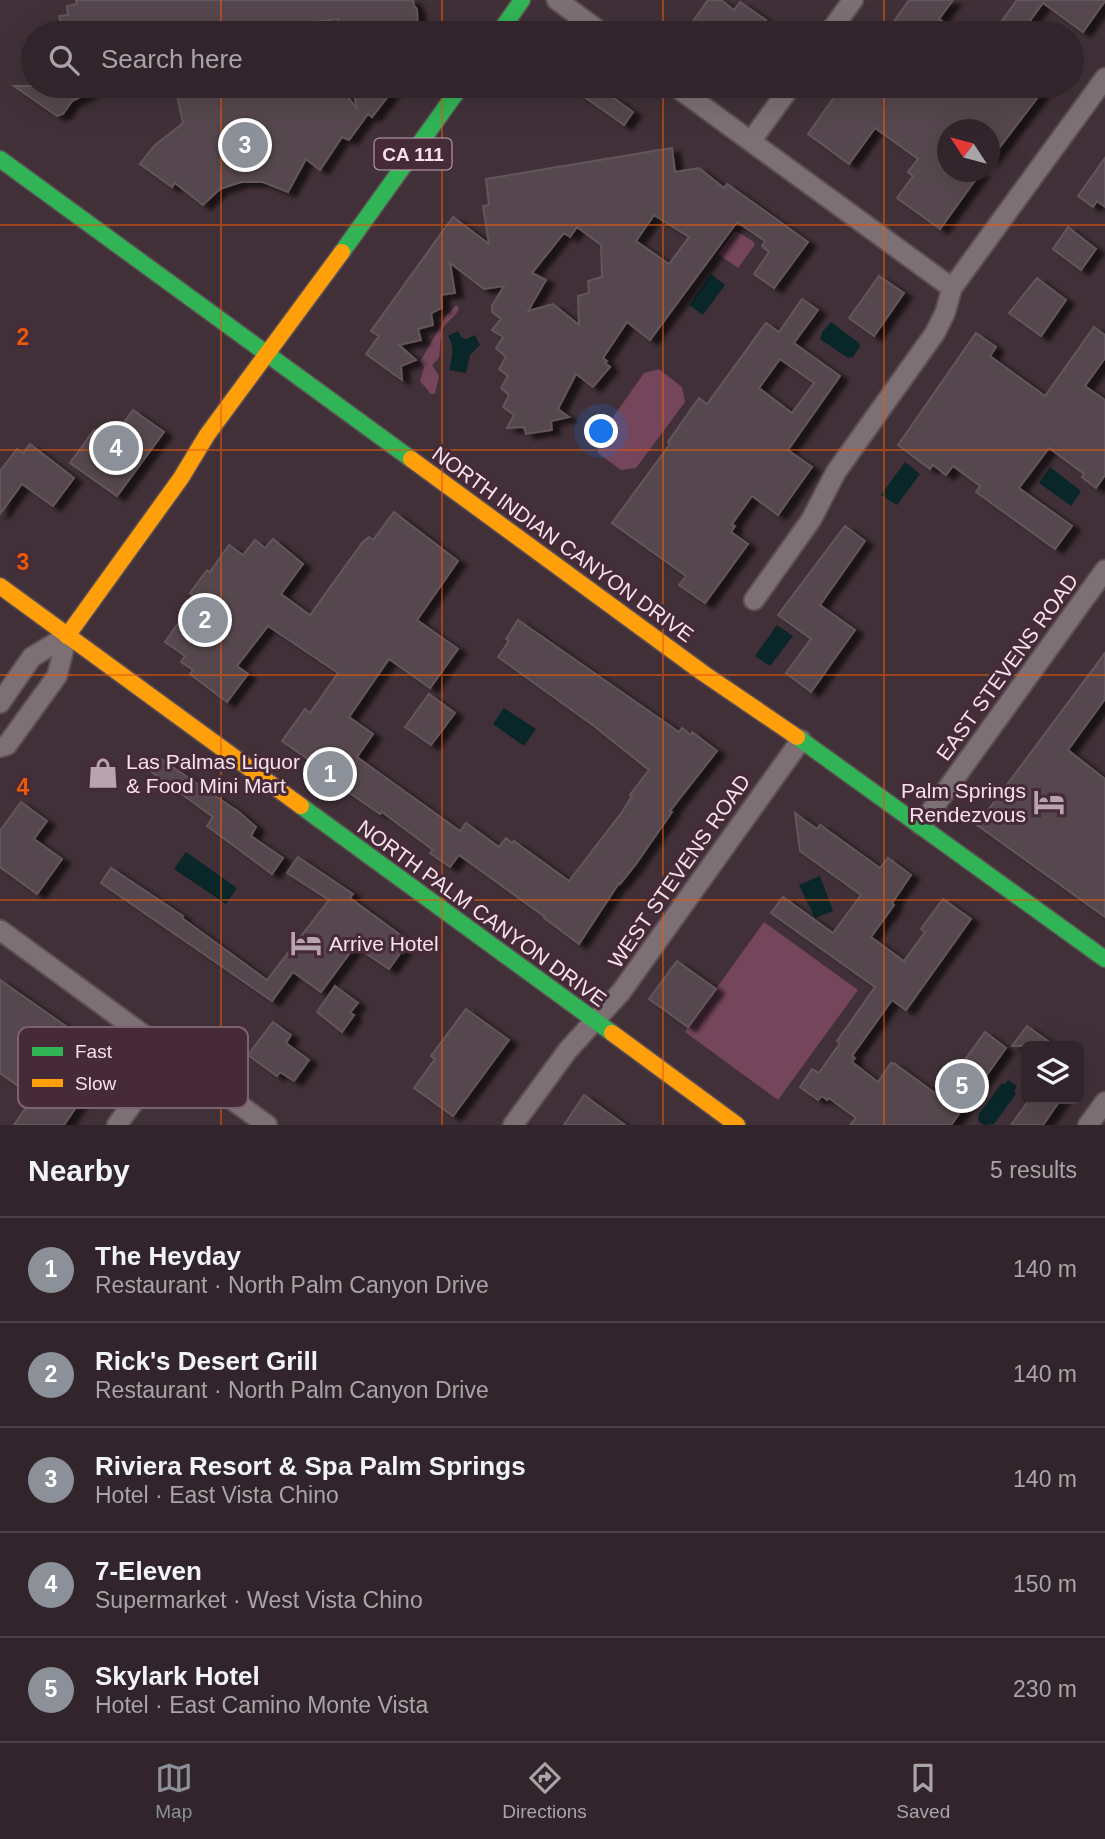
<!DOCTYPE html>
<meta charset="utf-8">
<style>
:root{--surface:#31242a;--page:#3d3036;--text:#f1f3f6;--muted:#a8a4a8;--line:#4c4147;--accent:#8c9099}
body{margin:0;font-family:Helvetica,sans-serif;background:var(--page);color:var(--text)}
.controls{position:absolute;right:21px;bottom:21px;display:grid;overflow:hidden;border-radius:10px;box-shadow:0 7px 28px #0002}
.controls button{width:63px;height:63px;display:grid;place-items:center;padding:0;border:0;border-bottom:2px solid var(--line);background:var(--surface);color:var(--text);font:35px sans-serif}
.compass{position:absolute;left:937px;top:119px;width:63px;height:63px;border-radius:50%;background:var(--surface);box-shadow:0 7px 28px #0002;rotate:306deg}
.you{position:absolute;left:602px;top:432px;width:24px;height:24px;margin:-18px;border:5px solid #fff;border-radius:50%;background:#1a73e8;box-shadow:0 0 0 10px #1a73e833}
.badge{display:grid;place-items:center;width:46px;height:46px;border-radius:50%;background:var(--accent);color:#fff;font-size:23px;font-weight:700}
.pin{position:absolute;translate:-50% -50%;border:4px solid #fff;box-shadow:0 2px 7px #0006}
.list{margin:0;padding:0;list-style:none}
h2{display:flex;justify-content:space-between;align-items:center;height:91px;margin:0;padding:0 28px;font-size:30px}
h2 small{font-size:23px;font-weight:400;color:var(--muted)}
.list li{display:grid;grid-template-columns:46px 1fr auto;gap:21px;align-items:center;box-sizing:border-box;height:105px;padding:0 28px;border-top:2px solid var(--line)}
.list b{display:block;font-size:26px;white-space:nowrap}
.list p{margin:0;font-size:23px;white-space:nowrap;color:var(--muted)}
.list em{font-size:23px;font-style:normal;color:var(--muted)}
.icon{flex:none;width:38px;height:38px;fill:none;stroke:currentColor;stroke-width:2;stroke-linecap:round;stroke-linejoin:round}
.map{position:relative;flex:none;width:1105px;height:1125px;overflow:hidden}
.search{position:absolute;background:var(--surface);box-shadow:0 7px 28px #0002;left:21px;right:21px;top:21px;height:77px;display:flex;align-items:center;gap:18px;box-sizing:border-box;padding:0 24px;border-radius:38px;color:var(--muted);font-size:26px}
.sheet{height:616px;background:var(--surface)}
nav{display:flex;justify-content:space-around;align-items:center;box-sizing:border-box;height:98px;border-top:2px solid var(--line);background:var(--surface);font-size:19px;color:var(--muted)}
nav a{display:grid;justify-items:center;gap:4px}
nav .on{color:var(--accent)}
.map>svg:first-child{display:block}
.green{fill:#74455b}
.water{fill:#092628}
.building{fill:#54474d;stroke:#64555c;stroke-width:2;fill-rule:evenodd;filter:url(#shadow)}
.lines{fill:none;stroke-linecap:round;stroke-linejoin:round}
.street-casing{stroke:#5c4e54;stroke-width:23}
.fast-casing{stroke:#5c4e54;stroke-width:19}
.slow-casing{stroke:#5c4e54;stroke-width:19}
.street{stroke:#7c7075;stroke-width:19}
.fast{stroke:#30b455;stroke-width:16}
.slow{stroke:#ff9f0a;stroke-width:16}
.grid{fill:none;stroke:#e8590c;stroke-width:2;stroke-opacity:0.55}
.labels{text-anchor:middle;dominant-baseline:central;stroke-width:6;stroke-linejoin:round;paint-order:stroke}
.shield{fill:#472a37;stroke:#c2acb4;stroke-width:2}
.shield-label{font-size:19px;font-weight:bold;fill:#f6e3ea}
.street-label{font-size:21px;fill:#f6e3ea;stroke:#472a37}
.poi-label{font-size:21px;fill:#f6e3ea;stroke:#472a37;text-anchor:start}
.key{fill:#472a37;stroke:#7c626d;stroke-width:2}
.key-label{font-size:19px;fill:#f6e3ea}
.grid-label{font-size:23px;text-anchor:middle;font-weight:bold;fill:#e8590c;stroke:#472a37;stroke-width:6;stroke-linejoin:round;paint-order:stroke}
</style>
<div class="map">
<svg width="1105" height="1125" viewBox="0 0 1105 1125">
<defs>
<filter id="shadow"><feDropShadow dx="8" dy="4.5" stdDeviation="2" flood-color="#0009"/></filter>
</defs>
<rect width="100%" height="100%" fill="#413038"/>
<!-- green -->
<g class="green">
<path d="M734,232H738L754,242V246L738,268L718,254Z"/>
<path d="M456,305L459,308C456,317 449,319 444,327C439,337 441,347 439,358L432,365L439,376L435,394H431L420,381L424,367L420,362L446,316Z"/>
<path d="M659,369L682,387L685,402L636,468L621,470L598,453L597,440L644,373Z"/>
<path d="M764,922L858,990L778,1100L685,1032Z"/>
</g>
<!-- water -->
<g class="water">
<path d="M711,274L725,285L703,315L689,305Z"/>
<path d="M831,322L859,343L860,346L853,357L848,358L820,339L823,331Z"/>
<path d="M458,331L461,337L466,339L475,335L480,345L470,355L466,373L449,370C452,359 455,346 448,336Z"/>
<path d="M905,462L920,474L897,505L881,495Z"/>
<path d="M1050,467L1081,491L1071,506L1039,483Z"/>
<path d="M777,625L793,636L770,666L755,656Z"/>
<path d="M504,708L536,729L524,746L493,724Z"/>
<path d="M186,852L237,888L226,904L174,869Z"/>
<path d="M820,876L833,911L815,918L799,885Z"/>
<path d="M1008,1080L1017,1086L1014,1091L1016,1094L994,1124L984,1125L978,1121L979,1114L1001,1084H1005Z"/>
</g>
<!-- building -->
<g class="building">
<path d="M76,0H413L414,6L417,9L418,33H351L350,28L340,29L338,19L296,24L303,33H64L59,16L68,15L67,6L77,4Z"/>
<path d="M708,0H721L734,10L740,2L766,20L756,33H687L693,25L691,24Z"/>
<path d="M909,0H953L939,19L959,33H901L891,26Z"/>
<path d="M1017,0H1105V1L1083,32L1043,3L1021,33H993Z"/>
<path d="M14,86H103L72,101L63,114L57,116Z"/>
<path d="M175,86H340L357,109L352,86H396L372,117L368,114L349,140L342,137L320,170L306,159L288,192L263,182H241L220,189L203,205L175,183L172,187L140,164L154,146L183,123Z"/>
<path d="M569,86H597L633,112L624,125Z"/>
<path d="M842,86H1031L1041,93L990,160V130H948V172H981L940,229L897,198L913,176L908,172L918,159L875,128L849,164L808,134Z"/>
<path d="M672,148L675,172L699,168L724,188L727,184L808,242L774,288L754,274L769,252L762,246L765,241L737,222L650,340L627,322L603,358L607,361L605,363L610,367L593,387L576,374L558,409L569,417L551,421L552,430L526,434L524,427L507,428L514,415L503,407L509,395L501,388L508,376L499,369L506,357L496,348L503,337L492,330L501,319L492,312V306L504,286L484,289L450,263L455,293L441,295L442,308L431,313L433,325L418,329L421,340L399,345L416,360L401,366L402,380L366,354L379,336L371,331L453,217L489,244L483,206L489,205L486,179ZM654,215L689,237L669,264L636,241ZM577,227L601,245L602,277L588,281L589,293L578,296L579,325L553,304L528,311L546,280L532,273L564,233L570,237Z"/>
<path d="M1105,158V207L1097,201L1093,207L1078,196Z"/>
<path d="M1068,227L1096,249L1081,270L1053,249Z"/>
<path d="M879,276L904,293L874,336L849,318Z"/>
<path d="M1037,278L1066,300L1041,336L1009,313Z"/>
<path d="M802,299L818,310L794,343L840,376L788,450L812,467L778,515L752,496L732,524L735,526L731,532L748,544L705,603L679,585L686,576L612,523L670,444L668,442L699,398L707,404L766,323L779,332ZM780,359L814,383L792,413L759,388Z"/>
<path d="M1094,327L1105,335V358L1085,386L1105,400V475L1096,488L1082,477L1084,474L1049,448L1019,488L1072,526L1055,549L976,492L980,486L953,466L946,475L933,465L930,469L898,445L976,333L996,347L990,356L1045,396Z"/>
<path d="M133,410L164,432L117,496L70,463L94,430L110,442Z"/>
<path d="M30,444L74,478L53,506L22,484L0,514V471L17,449L23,453Z"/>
<path d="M394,512L458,561L417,620L458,649L430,688L389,659L349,717L373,734L357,757L460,831L466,823L499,847L506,838L512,843L514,841L569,881L622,812L632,796L630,795L649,770L594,726L498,657L509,641L506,639L518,620L679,732L682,728L691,735L692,732L717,751L670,811L672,812L636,864L620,884L619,883L579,944L544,918L545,917L459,855L450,867L430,853L433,850L382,812L380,814L338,785L317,769L319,767L282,741L305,709L310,713L338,673L268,626L237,666L248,674L227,702L190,674L193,670L181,662L185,656L165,642L196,598L190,593L207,570L210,572L229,545L243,555L255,540L265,548L273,539L303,564L281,594L310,615L362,543L369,537L373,540Z"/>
<path d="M845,526L865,541L820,605L855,630L811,692L786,673L811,639L778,615Z"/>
<path d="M1105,653V699L1068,750L1105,779V917L977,825Z"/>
<path d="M429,694L455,713L431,745L405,727Z"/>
<path d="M158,757L239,812L256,827L251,836L283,858L272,874L207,826L213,817L149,770Z"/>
<path d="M21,802L47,821L34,839L62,859L37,894L0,867V831Z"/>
<path d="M795,813L817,829L820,825L880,868L888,858L911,875L892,903L894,905L871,937L904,961L925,932L921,929L943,899L971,919L906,1010L892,1000L852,1056L855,1058L852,1062L878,1082L891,1063L895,1064L939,1096L985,1032L1006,1048L951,1125H850L856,1118L829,1098L827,1100L822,1096L818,1100L800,1087L812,1069L819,1073L840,1043L837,1041L875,987L771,913L783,897L833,933L861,895L800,851Z"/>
<path d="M298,857L353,894L350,898L402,936L400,940L406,945L389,969L355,946L321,992L293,972L272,1001L101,883L111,868L183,916L182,918L267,980L329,900L287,873Z"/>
<path d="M677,961L716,989L688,1027L649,999Z"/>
<path d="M0,980L110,1057L64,1125H14L33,1097L0,1073Z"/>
<path d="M335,986L358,1003L350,1013L354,1015L342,1032L317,1012Z"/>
<path d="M466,1009L509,1040L453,1116L414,1088L435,1059L431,1056Z"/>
<path d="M273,1022L291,1035L286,1043L309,1060L294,1081L280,1072L277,1076L248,1055Z"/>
<path d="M1027,1026L1055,1046H1012Z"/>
<path d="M584,1095L625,1125H564Z"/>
<path d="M1030,1099H1061L1043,1125H1011Z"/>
</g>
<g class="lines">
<defs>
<g id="street">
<path d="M557,0L602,33"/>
<path d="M829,33L853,0"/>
<path d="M675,86L952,288"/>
<path d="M751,141L791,86"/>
<path d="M754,600L811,520L836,472L935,333L945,313L952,288L1105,78"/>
<path d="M0,703L32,657L67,636"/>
<path d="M0,747L7,745L57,676L67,636"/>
<path d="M921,825L1105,570"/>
<path d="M0,930L267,1125"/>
<path d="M117,1125L169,1053"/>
<path d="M513,1125L568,1050L621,992L801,740"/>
<path d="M1088,1125L1105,1102"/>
</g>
<g id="fast">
<path d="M499,33L522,0"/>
<path d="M0,159L411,459"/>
<path d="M342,252L461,86"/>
<path d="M797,737L1105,959"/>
<path d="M301,806L612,1033"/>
</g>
<g id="slow">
<path d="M411,459L703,673L797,737"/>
<path d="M0,586L301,806"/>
<path d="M67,636L181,478L207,435L342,252"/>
<path d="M612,1033L737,1125"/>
</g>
</defs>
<!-- street casing -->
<use href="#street" class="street-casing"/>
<!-- fast casing -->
<use href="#fast" class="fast-casing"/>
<!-- slow casing -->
<use href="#slow" class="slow-casing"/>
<!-- street -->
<use href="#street" class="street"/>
<!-- fast -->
<use href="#fast" class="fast"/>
<!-- slow -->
<use href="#slow" class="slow"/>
</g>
<!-- grid -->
<path class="grid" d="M221,0V33M442,0V33M663,0V33M884,0V33M221,86V1125M442,86V1125M663,86V1125M884,86V1125M0,225H1105M0,450H1105M0,675H1105M0,900H1105"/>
<!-- icons -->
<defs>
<symbol id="shop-bare" viewBox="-9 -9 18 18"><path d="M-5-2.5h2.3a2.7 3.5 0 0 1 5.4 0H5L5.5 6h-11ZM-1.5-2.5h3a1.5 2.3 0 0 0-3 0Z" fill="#b7a4ac" stroke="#472a37" stroke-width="2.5" paint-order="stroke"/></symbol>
<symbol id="hotel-bare" viewBox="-9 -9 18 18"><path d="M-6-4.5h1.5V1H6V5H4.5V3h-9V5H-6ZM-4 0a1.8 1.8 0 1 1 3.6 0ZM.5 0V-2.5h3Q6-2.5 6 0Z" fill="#b7a4ac" stroke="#472a37" stroke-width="2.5" paint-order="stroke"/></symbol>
</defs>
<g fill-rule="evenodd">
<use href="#shop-bare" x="81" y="751" width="44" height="44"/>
<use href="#hotel-bare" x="1027" y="780" width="44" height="44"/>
<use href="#hotel-bare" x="284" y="921" width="44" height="44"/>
</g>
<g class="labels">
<!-- shield labels -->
<rect class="shield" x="374.5" y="138.5" width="77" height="31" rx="5"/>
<g class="shield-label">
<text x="413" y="154">CA 111</text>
</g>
<!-- street labels -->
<g class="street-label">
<text transform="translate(563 544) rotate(36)">NORTH INDIAN CANYON DRIVE</text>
<text transform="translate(1007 667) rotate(-54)">EAST STEVENS ROAD</text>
<text transform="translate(679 871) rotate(-55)">WEST STEVENS ROAD</text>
<text transform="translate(482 913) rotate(36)">NORTH PALM CANYON DRIVE</text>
</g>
<!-- poi labels -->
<g class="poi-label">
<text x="126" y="761">Las Palmas Liquor<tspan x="126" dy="24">&amp; Food Mini Mart</tspan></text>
<text x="1026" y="790" text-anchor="end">Palm Springs<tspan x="1026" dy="24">Rendezvous</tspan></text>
<text x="329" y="943">Arrive Hotel</text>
</g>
</g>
<!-- legend -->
<rect x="18" y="1027" width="230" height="81" rx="10" class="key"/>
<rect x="32" y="1047" width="31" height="9" fill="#30b455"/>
<rect x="32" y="1079" width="31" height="8" fill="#ff9f0a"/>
<g class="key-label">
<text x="75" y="1058">Fast</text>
<text x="75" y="1090">Slow</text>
</g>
<g class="grid-label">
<text x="23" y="345">2</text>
<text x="23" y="570">3</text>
<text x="23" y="795">4</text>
</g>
</svg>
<div class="controls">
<button><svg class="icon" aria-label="layers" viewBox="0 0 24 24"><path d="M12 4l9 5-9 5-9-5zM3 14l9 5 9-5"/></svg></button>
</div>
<svg class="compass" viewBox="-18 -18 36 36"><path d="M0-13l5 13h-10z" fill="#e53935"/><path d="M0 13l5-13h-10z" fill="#a8a4a8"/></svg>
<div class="you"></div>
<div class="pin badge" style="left:330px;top:774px">1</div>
<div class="pin badge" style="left:205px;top:620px">2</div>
<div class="pin badge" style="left:245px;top:145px">3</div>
<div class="pin badge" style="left:116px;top:448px">4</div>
<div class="pin badge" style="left:962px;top:1086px">5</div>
<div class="search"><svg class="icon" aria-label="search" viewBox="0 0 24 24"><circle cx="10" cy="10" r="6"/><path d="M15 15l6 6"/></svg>Search here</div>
</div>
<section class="sheet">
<h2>Nearby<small>5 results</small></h2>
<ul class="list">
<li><span class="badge">1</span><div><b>The Heyday</b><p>Restaurant · North Palm Canyon Drive</p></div><em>140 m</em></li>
<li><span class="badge">2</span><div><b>Rick's Desert Grill</b><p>Restaurant · North Palm Canyon Drive</p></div><em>140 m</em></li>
<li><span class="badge">3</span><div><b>Riviera Resort &amp; Spa Palm Springs</b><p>Hotel · East Vista Chino</p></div><em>140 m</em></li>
<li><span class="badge">4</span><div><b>7-Eleven</b><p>Supermarket · West Vista Chino</p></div><em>150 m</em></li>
<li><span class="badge">5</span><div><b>Skylark Hotel</b><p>Hotel · East Camino Monte Vista</p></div><em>230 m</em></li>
</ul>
</section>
<nav>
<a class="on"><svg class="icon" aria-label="map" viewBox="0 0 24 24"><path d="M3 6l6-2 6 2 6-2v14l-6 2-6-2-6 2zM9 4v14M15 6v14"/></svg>Map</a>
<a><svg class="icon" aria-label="directions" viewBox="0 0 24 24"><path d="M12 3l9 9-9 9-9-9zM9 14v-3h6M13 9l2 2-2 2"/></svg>Directions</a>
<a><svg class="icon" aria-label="saved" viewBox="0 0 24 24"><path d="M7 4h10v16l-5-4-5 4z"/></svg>Saved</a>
</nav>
